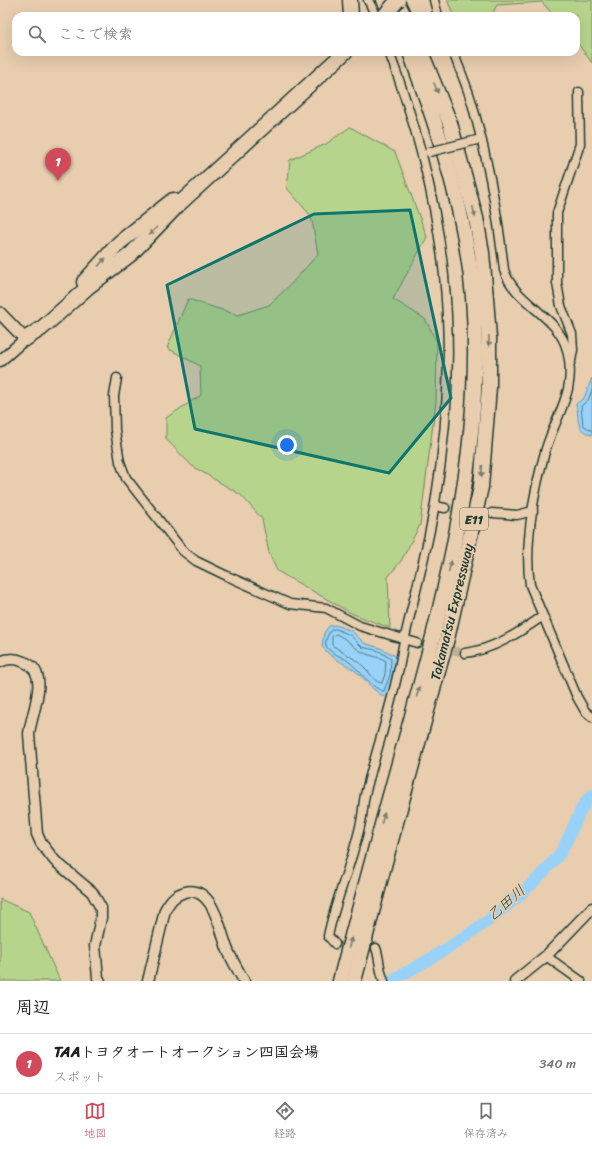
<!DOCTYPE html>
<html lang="ja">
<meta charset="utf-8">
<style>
:root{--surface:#fff;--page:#f6f6f6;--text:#202124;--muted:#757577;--line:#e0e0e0;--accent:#d1495b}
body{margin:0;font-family:Sriracha,"Klee One",sans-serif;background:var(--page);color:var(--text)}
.you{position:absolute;left:287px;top:445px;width:14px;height:14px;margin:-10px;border:3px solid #fff;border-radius:50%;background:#1a73e8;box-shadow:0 0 0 6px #1a73e833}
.badge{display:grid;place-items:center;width:26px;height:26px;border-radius:50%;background:var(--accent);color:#fff;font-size:13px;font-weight:700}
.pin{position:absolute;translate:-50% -33px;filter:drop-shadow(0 1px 2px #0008)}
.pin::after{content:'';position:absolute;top:21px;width:14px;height:12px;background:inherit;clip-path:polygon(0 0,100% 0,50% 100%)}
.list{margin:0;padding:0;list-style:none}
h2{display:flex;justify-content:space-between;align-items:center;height:52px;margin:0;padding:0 16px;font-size:17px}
h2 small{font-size:13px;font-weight:400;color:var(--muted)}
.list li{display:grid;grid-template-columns:26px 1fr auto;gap:12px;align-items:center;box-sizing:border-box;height:60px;padding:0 16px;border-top:1px solid var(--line)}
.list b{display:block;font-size:15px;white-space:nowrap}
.list p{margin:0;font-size:13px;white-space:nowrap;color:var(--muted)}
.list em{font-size:13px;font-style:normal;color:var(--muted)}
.icon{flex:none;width:22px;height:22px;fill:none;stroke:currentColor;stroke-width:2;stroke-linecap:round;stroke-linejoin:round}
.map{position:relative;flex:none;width:592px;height:981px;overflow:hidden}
.search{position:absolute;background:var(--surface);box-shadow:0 4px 16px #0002;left:12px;right:12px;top:12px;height:44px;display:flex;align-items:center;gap:10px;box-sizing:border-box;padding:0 14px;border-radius:12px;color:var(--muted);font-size:15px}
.sheet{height:112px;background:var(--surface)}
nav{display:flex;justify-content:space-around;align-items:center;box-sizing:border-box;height:56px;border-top:1px solid var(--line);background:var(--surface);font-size:11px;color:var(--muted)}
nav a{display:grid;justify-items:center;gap:2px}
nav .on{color:var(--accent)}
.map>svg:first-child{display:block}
.green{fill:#b7d48c;stroke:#6b8860}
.water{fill:#98d2f8;stroke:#6896aa}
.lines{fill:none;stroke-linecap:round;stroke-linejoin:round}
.shore{stroke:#4f7982;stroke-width:1}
.river{stroke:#98d2f8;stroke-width:12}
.minor-tunnel{stroke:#c0b096;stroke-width:8;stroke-dasharray:8 4;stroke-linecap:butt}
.minor-casing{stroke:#1f3d34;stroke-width:11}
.tertiary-casing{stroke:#1f3d34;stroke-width:13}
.secondary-casing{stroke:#1f3d34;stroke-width:14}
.motorway-casing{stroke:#1f3d34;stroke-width:17}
.minor{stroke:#e8cdaf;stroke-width:8}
.tertiary{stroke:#e8cdaf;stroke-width:10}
.secondary{stroke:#e8cdaf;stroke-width:11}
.motorway{stroke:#e8cdaf;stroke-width:14}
.minor-bridge-casing{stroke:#1f3d34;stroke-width:11;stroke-linecap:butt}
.motorway-bridge-casing{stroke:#1f3d34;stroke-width:17;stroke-linecap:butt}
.minor-bridge{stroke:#e8cdaf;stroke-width:8}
.motorway-bridge{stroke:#e8cdaf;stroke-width:14}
.oneway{fill:#797e6b}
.marked{fill:#0f766e;fill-opacity:0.2;stroke:#0f766e;stroke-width:3;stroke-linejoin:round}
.labels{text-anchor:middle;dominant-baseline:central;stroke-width:3;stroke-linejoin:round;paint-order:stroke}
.shield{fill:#e8cdaf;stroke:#5b6859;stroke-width:1}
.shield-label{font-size:13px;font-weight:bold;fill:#1f3d34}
.street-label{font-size:14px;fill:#1f3d34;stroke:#e8cdaf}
.water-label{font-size:15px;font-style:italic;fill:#25443e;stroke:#e8cdaf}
</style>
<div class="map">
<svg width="592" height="981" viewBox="0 0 592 981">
<rect width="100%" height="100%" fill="#e8cdaf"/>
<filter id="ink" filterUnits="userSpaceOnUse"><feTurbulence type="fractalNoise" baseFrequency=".025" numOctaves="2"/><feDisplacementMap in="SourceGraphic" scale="8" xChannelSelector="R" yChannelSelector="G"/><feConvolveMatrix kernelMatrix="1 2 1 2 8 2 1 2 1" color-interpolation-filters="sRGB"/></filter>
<g filter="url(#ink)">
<!-- green -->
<g class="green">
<path d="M447,0H592V63L576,41V16H554L542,2L497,5L491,16H454Z"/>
<path d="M350,127L395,152L427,237L393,299L425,319L437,342L436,401L420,525L401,561L388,577L390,628L353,614L277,571L269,553L262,519L241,495L192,466L166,439V418L201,395L200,366L167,348L188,299L238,315L269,305L292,283L318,254L311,216L287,188L290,160L326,144Z"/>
<path d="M0,899L29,912L60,981H0Z"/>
</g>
<!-- water -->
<g class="water">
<path d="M592,378V435C574,430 580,418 576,404L584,398Z"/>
<path d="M336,625L352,631L364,643L380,648L396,656C395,670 395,686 384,697C373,690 368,683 359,674C347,663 330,659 322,646L324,633L329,626Z"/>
</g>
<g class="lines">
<!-- shore -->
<g class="shore">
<path d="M592,390L588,400L581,406L583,425L592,431"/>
<path d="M336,629L350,635L362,647L379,651L391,659L390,675L384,691C373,690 359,669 348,661C343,657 327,652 326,645C325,640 328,634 331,630Z"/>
<path d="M336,634C347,639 350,644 359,650C367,656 378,656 386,661L385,674L382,683C375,683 371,674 366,669C357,659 343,653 332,645V637Z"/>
</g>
<!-- river -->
<path class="river" d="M390,981C451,949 514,909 558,856C571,839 579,805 592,795"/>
<!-- minor-tunnel -->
<g class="minor-tunnel">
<path d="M445,508L492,513"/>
<path d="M417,643L465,653"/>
<path d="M335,944L376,948"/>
</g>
<defs>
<g id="minor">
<path d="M368,0L376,16"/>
<path d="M434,0L438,16"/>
<path d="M453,52C460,70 468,88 473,107C488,160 498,215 504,270C515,304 558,315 567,350C578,391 555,416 545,452C534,491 524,545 530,585L577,697L585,711L592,717"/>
<path d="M571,361L573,350L572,334L561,306L557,283V213L580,144L579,92"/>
<path d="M117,378L114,396L115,430L120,462L126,478L183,551L196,561L227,576L290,604L326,608L360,626L417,643"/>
<path d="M435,506L445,508"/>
<path d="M492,513L517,515L533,511"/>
<path d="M465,653C493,650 520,632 543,616"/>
<path d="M335,944L328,936C336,897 353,861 361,822C363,814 363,804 365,795C375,754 389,714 398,672C401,661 402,648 405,637C415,592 428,548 435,503C462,341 447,206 389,52"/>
<path d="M376,948C380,959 379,970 384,981"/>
<path d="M546,956L581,981"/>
</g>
<g id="tertiary">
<path d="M0,361L25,339"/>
<path d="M0,662C8,658 16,658 24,662C52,672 31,713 29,734L37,834L41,843L55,861L92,892L101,908V918L95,946L98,978L100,981"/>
<path d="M148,981L165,910C170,901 174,895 185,892C213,885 220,930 227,948C231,959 238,970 244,981"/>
<path d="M515,981L546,956L592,908"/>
</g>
<path id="secondary" d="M0,313L25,339"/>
<g id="motorway">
<path d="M350,0L351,16"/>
<path d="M384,0L392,16"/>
<path d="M396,0L404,16"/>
<path d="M84,282L119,243L173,200"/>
<path d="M25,339L42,328L88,287L131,254L178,205L345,52"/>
<path d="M340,981C361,902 382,823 404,745C444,600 485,449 473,297C466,212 439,132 410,52"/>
<path d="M354,981L385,862L448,635L481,487L489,387V338L486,298L482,253L476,218L450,123L421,52"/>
</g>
</defs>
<!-- minor casing -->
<use href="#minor" class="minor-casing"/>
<!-- tertiary casing -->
<use href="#tertiary" class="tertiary-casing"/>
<!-- secondary casing -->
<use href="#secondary" class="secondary-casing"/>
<!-- motorway casing -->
<use href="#motorway" class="motorway-casing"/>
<!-- minor -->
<use href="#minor" class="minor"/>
<!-- tertiary -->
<use href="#tertiary" class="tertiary"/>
<!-- secondary -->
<use href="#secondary" class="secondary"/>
<!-- motorway -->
<use href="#motorway" class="motorway"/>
<defs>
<path id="minor-bridge" d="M429,152L477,140"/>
<path id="motorway-bridge" d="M384,16L398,0"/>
</defs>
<!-- minor-bridge casing -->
<use href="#minor-bridge" class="minor-bridge-casing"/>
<!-- motorway-bridge casing -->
<use href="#motorway-bridge" class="motorway-bridge-casing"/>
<!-- minor-bridge -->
<use href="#minor-bridge" class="minor-bridge"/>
<!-- motorway-bridge -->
<use href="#motorway-bridge" class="motorway-bridge"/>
</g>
<!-- one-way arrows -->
<defs><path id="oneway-solid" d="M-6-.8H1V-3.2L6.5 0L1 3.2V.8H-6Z"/></defs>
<g class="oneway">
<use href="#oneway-solid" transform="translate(436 88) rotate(68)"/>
<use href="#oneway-solid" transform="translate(474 212) rotate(77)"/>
<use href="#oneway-solid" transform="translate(153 231) rotate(134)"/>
<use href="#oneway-solid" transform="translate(102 262) rotate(-48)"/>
<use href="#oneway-solid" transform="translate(489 341) rotate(89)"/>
<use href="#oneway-solid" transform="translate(482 471) rotate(94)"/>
<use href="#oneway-solid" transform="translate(450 566) rotate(-77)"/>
<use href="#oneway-solid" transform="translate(418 692) rotate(-74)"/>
<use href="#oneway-solid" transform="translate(383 818) rotate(-74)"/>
<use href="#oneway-solid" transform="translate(350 943) rotate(-75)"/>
</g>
</g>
<!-- marked area -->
<path class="marked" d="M410,210L451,398L389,473L195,429L167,285L314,214Z"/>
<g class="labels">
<!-- shield labels -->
<rect class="shield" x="460" y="508" width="28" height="22" rx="3"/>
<g class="shield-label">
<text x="474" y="519">E11</text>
</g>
<!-- street labels -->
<g class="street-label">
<text transform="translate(452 612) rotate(-76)">Takamatsu Expressway</text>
</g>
<!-- water labels -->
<g class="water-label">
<text transform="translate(506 903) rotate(-41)">乙田川</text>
</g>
</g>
</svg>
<div class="you"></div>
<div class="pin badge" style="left:58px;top:181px">1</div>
<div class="search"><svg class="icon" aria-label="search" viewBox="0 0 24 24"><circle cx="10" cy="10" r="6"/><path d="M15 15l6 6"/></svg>ここで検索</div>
</div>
<section class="sheet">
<h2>周辺<small></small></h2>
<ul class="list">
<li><span class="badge">1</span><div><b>TAAトヨタオートオークション四国会場</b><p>スポット</p></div><em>340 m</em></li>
</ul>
</section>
<nav>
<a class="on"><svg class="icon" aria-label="map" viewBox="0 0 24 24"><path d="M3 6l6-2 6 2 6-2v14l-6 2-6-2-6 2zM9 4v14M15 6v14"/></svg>地図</a>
<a><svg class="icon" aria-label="directions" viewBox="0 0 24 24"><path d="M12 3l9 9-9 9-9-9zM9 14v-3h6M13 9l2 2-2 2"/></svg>経路</a>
<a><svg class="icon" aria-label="saved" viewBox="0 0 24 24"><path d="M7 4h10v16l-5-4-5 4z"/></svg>保存済み</a>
</nav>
